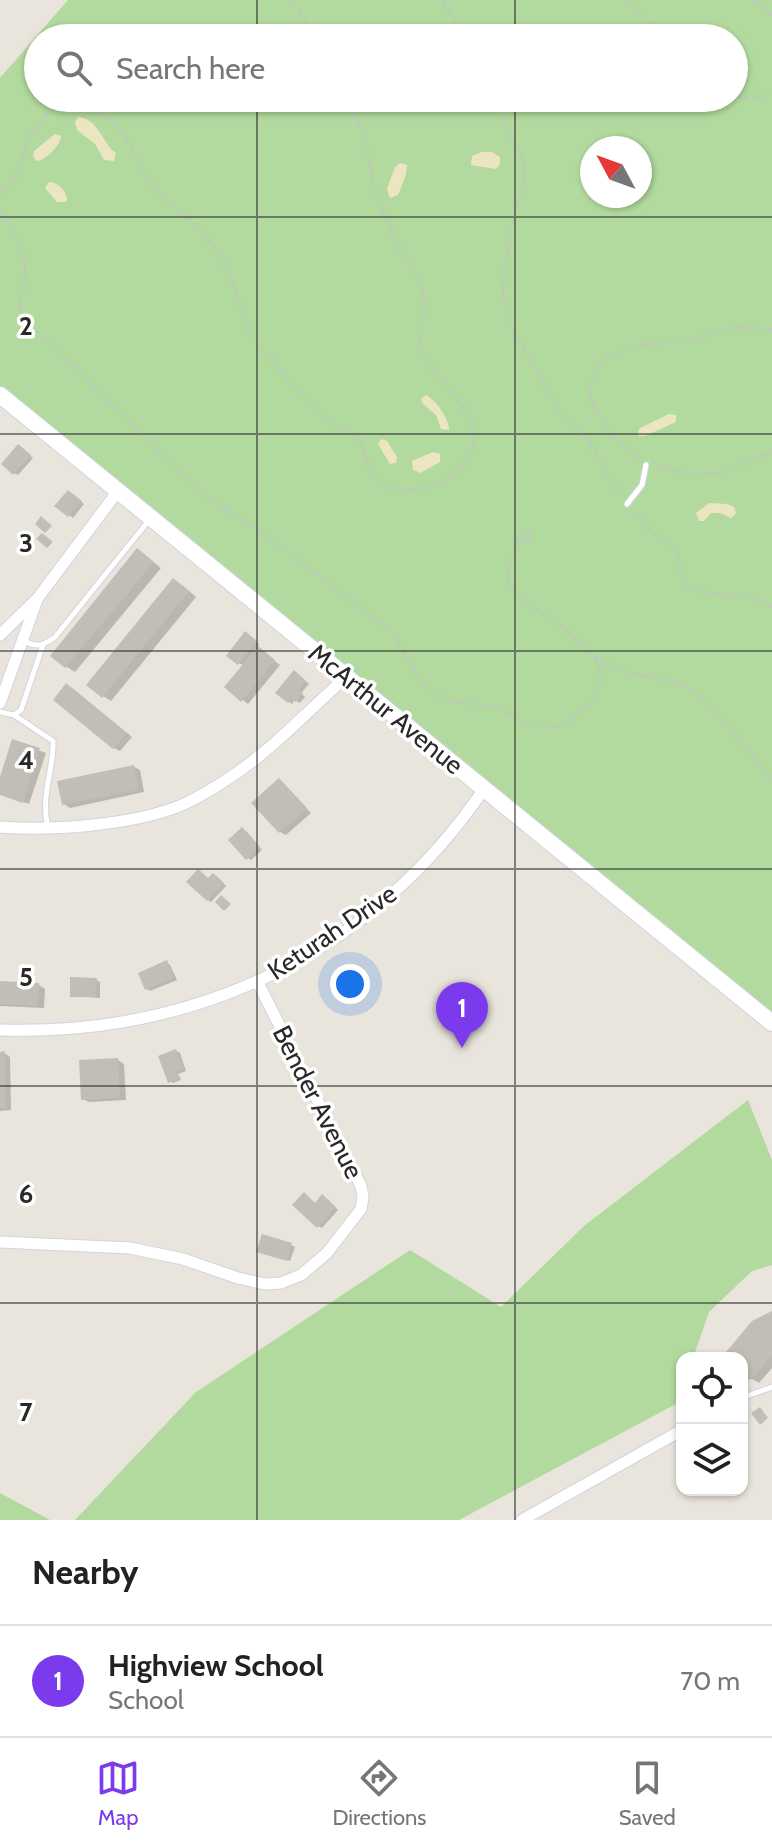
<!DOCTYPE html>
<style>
:root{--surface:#fff;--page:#f6f6f6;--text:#222;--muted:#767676;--line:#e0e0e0;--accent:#7c3aed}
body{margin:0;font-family:Cabin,sans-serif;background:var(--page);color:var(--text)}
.controls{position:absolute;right:24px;bottom:24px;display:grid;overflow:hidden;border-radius:16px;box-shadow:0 2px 6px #0004}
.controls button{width:72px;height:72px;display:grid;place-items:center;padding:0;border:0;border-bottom:2px solid var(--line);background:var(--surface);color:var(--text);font:40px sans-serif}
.compass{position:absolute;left:580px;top:136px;width:72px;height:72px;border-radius:50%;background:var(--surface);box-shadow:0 2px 6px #0004;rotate:311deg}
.you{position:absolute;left:350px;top:984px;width:28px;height:28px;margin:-20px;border:6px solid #fff;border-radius:50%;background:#1a73e8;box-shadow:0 0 0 12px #1a73e833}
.badge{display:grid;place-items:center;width:52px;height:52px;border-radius:50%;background:var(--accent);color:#fff;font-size:26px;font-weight:700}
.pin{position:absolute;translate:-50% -66px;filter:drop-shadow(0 2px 4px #0008)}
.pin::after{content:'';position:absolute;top:42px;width:28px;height:24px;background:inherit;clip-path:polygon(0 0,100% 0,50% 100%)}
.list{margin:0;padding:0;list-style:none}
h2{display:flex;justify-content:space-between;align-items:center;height:104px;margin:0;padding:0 32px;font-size:34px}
h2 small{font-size:26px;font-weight:400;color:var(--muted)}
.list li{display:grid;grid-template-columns:52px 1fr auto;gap:24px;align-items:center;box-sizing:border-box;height:112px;padding:0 32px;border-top:2px solid var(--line)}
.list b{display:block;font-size:30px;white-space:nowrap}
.list p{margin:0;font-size:26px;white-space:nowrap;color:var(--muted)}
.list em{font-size:26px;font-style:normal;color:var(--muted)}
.icon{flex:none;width:44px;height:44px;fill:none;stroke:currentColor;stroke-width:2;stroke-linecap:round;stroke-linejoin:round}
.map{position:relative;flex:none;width:772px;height:1520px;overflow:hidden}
.search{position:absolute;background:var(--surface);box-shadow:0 2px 6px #0004;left:24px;right:24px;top:24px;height:88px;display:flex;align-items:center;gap:20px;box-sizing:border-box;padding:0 28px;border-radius:44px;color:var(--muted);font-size:30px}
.sheet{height:216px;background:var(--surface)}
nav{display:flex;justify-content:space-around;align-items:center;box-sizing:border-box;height:112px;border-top:2px solid var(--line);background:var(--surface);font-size:22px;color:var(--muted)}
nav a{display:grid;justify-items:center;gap:4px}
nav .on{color:var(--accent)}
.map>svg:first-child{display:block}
.green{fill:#b2da9e;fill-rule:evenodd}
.sand{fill:#ebe5c2}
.shadow{fill:#0003}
.building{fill:#c2beb7}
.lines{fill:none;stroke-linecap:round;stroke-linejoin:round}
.lane-casing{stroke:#d1d4e0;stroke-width:7}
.street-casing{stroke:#d1d4e0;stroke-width:13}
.secondary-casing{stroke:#d1d4e0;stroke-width:18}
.path{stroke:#c3c3c3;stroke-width:2;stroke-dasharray:6 4;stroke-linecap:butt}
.lane{stroke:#fff;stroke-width:5}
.street{stroke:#fff;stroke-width:11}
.secondary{stroke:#fff;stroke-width:16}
.grid{fill:none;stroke:#292929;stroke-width:2;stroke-opacity:0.55}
.labels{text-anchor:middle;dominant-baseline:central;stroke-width:7;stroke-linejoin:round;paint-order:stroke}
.street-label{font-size:26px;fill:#292929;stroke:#fff}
.grid-label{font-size:26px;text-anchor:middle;font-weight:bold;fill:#292929;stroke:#fff;stroke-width:7;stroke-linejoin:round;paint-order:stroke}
</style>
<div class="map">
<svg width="772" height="1520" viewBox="0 0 772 1520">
<rect width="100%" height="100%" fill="#e9e4dc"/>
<!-- green -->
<g class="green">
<path d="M68,0H772V1023L0,395V78ZM38,38H734V98H38ZM592,148H640V196H592Z"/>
<path d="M748,1100L772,1160V1265L752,1271L709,1312L693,1358H682V1388L676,1404L459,1520H75L196,1392L410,1250L501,1307L584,1226Z"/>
<path d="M0,1493L50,1520H0Z"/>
</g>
<!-- sand -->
<g class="sand">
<path d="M78,117C98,118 103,144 116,153L114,161L104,160L95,144L77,130L75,122Z"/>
<path d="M55,134L61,136C61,145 45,161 36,161L33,156L34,151Z"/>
<path d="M482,152H492L500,157V164L496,169L471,165L472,156Z"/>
<path d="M400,163L407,165L406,175L398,195L390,198L387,189L395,167Z"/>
<path d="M49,182C58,182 67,192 67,200L65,202H57L45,188Z"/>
<path d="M426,395C436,400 449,419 449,430L441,429L436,415L422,403L421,399Z"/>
<path d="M669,414L676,415V422L645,436H639L638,432L640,428Z"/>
<path d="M381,439L387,441L397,457L396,463L390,464L378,444Z"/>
<path d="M433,452L440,454V462L420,473L413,470L412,461Z"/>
<path d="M709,503L727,504L734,507L736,513L731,518L720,513H711L704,521H699L696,513Z"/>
</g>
<!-- shadow -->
<g class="shadow">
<path d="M22,449L33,458L18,475L14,473Z"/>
<path d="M72,494L84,504L73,518L57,506Z"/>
<path d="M146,556L161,568L75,672L67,667L53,655Z"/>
<path d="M182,585L196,597L111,701L103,696Z"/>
<path d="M249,636L259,644L257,648L280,665L248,704L226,687L244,666L239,663Z"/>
<path d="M298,675L309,684L301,693L305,697L300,703L295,700L292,704L289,702Z"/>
<path d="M73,689L132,737L120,751L114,748Z"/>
<path d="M13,741L46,753L29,804L0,794V783Z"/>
<path d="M134,767L140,770L144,792L70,808L64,804Z"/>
<path d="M279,780L311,813L286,835L280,832Z"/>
<path d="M246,831L262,850L251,860L248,858Z"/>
<path d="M217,877L226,886L211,902L208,900L209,880Z"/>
<path d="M167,963L170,965L177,980L150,991L147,989Z"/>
<path d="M96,980L100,982V998L72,996Z"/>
<path d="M0,983L39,985L45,989L44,1008L0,1006Z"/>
<path d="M176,1051L180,1053L186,1071L178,1074L181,1080L173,1083L170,1081Z"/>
<path d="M4,1053L10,1057L11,1110L0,1111V1054Z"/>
<path d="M118,1060L124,1064L126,1100L89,1102L83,1099Z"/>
<path d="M326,1199L338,1210L322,1228L318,1226L316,1204Z"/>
<path d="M291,1245L295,1247L290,1261L262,1253Z"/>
<path d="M772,1314V1368L759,1383L750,1378L742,1387V1358H723Z"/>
</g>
<!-- building -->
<g class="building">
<path d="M18,444L31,455L13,475L1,464Z"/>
<path d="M68,490L82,501L68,517L54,506Z"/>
<path d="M41,516L52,526L45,533L35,524Z"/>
<path d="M42,533L53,542L47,548L36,539Z"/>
<path d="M137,548L154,562L65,668L50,656Z"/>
<path d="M173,578L189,591L102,698L86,685Z"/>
<path d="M245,631L257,641L238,665L226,656Z"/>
<path d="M258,646L275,660L241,702L224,687Z"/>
<path d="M294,670L306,681L299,690L303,693L296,702L291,699L288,703L275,693Z"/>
<path d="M66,683L127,733L113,749L53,700Z"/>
<path d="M12,739L40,748L23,803L0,795V777Z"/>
<path d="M134,765L139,790L62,805L57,781Z"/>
<path d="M279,778L307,808L279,833L251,803Z"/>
<path d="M242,827L260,847L246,860L228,840Z"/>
<path d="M198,869L208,878L213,873L224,883L207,901L186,882Z"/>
<path d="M221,895L231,904L224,911L215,902Z"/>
<path d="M167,960L174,978L145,990L138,973Z"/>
<path d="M70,977L97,978L96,997H70Z"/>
<path d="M0,981L39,983L38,1006L0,1004Z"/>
<path d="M176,1049L184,1069L176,1072L179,1079L168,1083L158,1056Z"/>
<path d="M5,1051L6,1108H0V1052Z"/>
<path d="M118,1058L120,1098L81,1100L79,1060Z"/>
<path d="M304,1192L315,1203L322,1194L336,1207L317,1228L292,1205Z"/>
<path d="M262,1234L292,1243L287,1261L256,1252Z"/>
<path d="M772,1311V1356L750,1380L742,1373V1358H721L752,1321Z"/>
<path d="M760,1407L768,1418L760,1425L751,1413Z"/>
</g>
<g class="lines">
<defs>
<g id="lane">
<path d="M627,504L642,485L646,465"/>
<path d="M24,641C37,648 44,645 55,637L150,519"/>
<path d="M0,712L14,715L21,710L43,645"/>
<path d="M14,715L53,741C54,772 40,793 48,828"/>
<path d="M742,1398L772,1387"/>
</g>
<g id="street">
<path d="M0,635L37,599L118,491"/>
<path d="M0,703L37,600"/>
<path d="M0,827C52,831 134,825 182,805C200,797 219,785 235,774C275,747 310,709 346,677"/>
<path d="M0,1030C197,1036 372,953 484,789"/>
<path d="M0,1242L130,1248L183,1259L238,1278L265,1284L281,1283L301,1275L327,1253L361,1209L363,1197L361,1186L258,983"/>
<path d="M522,1520L682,1430"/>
</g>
<path id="secondary" d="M0,395L772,1023"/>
</defs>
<!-- lane casing -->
<use href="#lane" class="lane-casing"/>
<!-- street casing -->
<use href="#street" class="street-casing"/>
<!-- secondary casing -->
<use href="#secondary" class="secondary-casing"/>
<!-- path -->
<g class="path">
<path d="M292,0L318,38"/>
<path d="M443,0L465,38"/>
<path d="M625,0L665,38"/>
<path d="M752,0L772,15"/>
<path d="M734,96L754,98L772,94"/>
<path d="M494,98L525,165L524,181L510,234L503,284V296L509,321L559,411L588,441L621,495"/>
<path d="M692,98L704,101L726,98"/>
<path d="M0,193L16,178L31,134L49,111L64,103L77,101L105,116L123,134L156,191L197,225L214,248L228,270L249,329L267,355L324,418L358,437C367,450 365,470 378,481C407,505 473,479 474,440C474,405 439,385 425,357C414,336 429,313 422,291C417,273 405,258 396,242C389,228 384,212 377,197C370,180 371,161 366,143C361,128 353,113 347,98"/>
<path d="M0,212C19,234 30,259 23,289C20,302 17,307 24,319L204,495L260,531L394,634L415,673L428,690L448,701L497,707L526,724L553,727L569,722L589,705L600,684V670L595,656L563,628L521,598L510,585L508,578L509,564L520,536L527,529L533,535L517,545"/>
<path d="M639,459C617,440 588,414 590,382L603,361L630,346L686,341L735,327L772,330"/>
<path d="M655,467L694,474H719L772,451"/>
<path d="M633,513L678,555L683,580L689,587L699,592L746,596L772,607"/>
<path d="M596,657C629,681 654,671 688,688C709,699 753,758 772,779"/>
</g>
<!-- lane -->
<use href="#lane" class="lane"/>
<!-- street -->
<use href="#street" class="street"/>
<!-- secondary -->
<use href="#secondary" class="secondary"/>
</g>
<!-- grid -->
<path class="grid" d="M257,0V38M515,0V38M257,98V1520M515,98V1520M0,217H772M0,434H772M0,651H772M0,869H772M0,1086H772M0,1303H772"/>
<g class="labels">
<!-- street labels -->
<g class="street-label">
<text transform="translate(386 709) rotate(39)">McArthur Avenue</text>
<text transform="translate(332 932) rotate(-34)">Keturah Drive</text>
<text transform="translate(318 1102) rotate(63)">Bender Avenue</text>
</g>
</g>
<g class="grid-label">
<text x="26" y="335">2</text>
<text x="26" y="552">3</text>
<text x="26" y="769">4</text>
<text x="26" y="986">5</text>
<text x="26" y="1203">6</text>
<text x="26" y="1421">7</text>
</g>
</svg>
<div class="controls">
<button><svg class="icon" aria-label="locate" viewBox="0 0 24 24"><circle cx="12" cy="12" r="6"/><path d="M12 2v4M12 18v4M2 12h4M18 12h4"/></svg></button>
<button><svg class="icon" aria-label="layers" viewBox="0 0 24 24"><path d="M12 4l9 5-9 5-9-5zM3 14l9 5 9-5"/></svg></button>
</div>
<svg class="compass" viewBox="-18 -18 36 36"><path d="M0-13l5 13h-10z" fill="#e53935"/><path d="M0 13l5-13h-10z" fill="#767676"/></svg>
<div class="you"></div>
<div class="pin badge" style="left:462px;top:1048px">1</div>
<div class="search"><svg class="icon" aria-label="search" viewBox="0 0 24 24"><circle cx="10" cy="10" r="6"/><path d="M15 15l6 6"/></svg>Search here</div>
</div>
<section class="sheet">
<h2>Nearby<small></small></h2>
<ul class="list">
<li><span class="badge">1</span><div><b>Highview School</b><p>School</p></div><em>70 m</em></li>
</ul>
</section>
<nav>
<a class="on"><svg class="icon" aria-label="map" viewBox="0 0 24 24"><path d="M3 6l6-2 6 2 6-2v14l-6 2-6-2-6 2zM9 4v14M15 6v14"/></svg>Map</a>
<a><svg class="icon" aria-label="directions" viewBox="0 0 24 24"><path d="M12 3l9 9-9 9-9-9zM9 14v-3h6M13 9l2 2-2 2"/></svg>Directions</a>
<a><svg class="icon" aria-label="saved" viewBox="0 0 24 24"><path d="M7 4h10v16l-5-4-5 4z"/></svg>Saved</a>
</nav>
